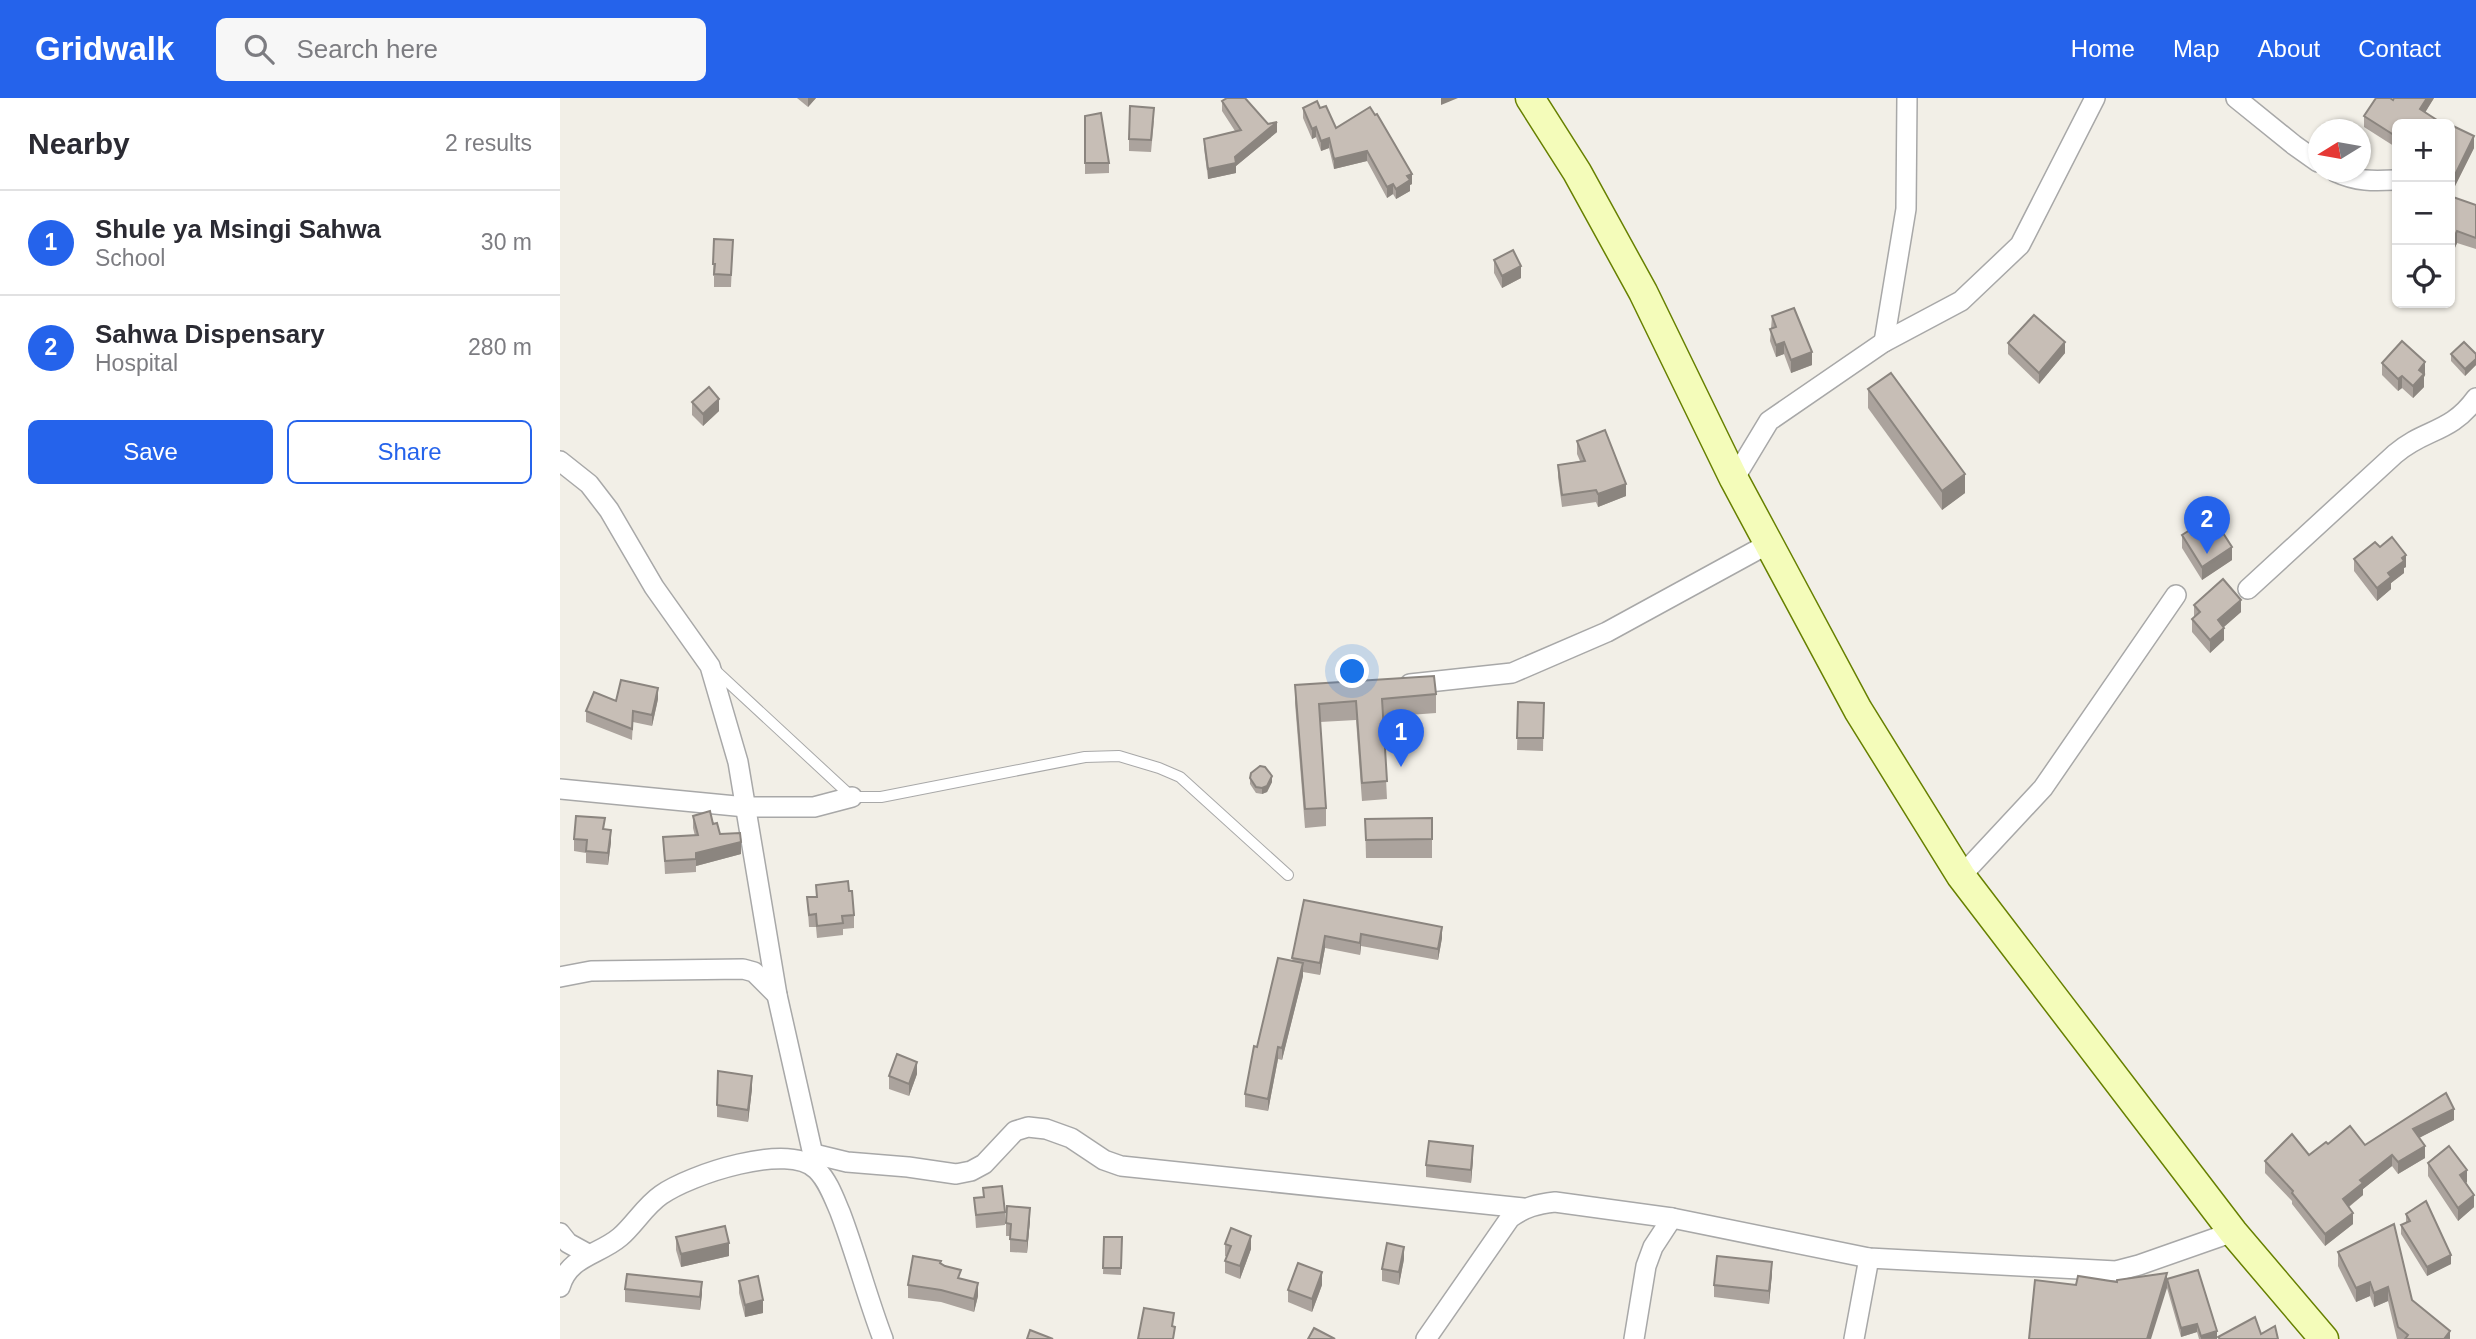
<!DOCTYPE html>
<meta charset="utf-8">
<style>
:root{--surface:#fff;--page:#f7f7f7;--text:#2b2b33;--muted:#7c7c81;--line:#e1e1e2;--accent:#2563eb}
body{margin:0;font-family:Arial,sans-serif;background:var(--page);color:var(--text)}
.controls{position:absolute;right:21px;top:21px;display:grid;overflow:hidden;border-radius:10px;box-shadow:0 2px 5px #0004}
.controls button{width:63px;height:63px;display:grid;place-items:center;padding:0;border:0;border-bottom:2px solid var(--line);background:var(--surface);color:var(--text);font:35px sans-serif}
.compass{position:absolute;left:1748px;top:21px;width:63px;height:63px;border-radius:50%;background:var(--surface);box-shadow:0 2px 5px #0004;rotate:259deg}
.you{position:absolute;left:793px;top:574px;width:24px;height:24px;margin:-18px;border:5px solid #fff;border-radius:50%;background:#1a73e8;box-shadow:0 0 0 10px #1a73e833}
.badge{display:grid;place-items:center;width:46px;height:46px;border-radius:50%;background:var(--accent);color:#fff;font-size:23px;font-weight:700}
.pin{position:absolute;translate:-50% -58px;filter:drop-shadow(0 2px 4px #0008)}
.pin::after{content:'';position:absolute;top:37px;width:24px;height:21px;background:inherit;clip-path:polygon(0 0,100% 0,50% 100%)}
.list{margin:0;padding:0;list-style:none}
h2{display:flex;justify-content:space-between;align-items:center;height:91px;margin:0;padding:0 28px;font-size:30px}
h2 small{font-size:23px;font-weight:400;color:var(--muted)}
.list li{display:grid;grid-template-columns:46px 1fr auto;gap:21px;align-items:center;box-sizing:border-box;height:105px;padding:0 28px;border-top:2px solid var(--line)}
.list b{display:block;font-size:26px;white-space:nowrap}
.list p{margin:0;font-size:23px;white-space:nowrap;color:var(--muted)}
.list em{font-size:23px;font-style:normal;color:var(--muted)}
.actions{display:flex;gap:14px;padding:21px 28px}
.actions a{flex:1;padding:16px 0;border:2px solid var(--accent);border-radius:10px;text-align:center;font-size:24px;color:var(--accent)}
.actions .main{background:var(--accent);color:#fff}
.icon{flex:none;width:38px;height:38px;fill:none;stroke:currentColor;stroke-width:2;stroke-linecap:round;stroke-linejoin:round}
.map{position:relative;flex:none;width:1916px;height:1241px;overflow:hidden}
header{display:flex;align-items:center;gap:42px;box-sizing:border-box;height:98px;padding:0 35px;background:var(--accent);color:#fff}
header strong{font-size:33px}
nav{display:flex;gap:38px;margin-inline-start:auto;font-size:24px}
.search{width:490px;height:63px;background:var(--page);display:flex;align-items:center;gap:18px;box-sizing:border-box;padding:0 24px;border-radius:10px;color:var(--muted);font-size:26px}
main{display:flex}
aside{flex:1;background:var(--surface)}
.map>svg:first-child{display:block}
.lines{fill:none;stroke-linecap:round;stroke-linejoin:round}
.lane-casing{stroke:#a8a8a8;stroke-width:12}
.street-casing{stroke:#a8a8a8;stroke-width:22}
.secondary-casing{stroke:#678000;stroke-width:31}
.lane{stroke:#fff;stroke-width:10}
.street{stroke:#fff;stroke-width:19}
.secondary{stroke:#f4fcba;stroke-width:28}
.wall{fill:#aba39d}
.shaded-wall{fill:#8b857f}
.building{fill:#c7beb6;stroke:#8b857f;stroke-width:2}
</style>
<header>
<strong>Gridwalk</strong>
<div class="search"><svg class="icon" aria-label="search" viewBox="0 0 24 24"><circle cx="10" cy="10" r="6"/><path d="M15 15l6 6"/></svg>Search here</div>
<nav><a>Home</a><a>Map</a><a>About</a><a>Contact</a></nav>
</header>
<main>
<aside>
<h2>Nearby<small>2 results</small></h2>
<ul class="list">
<li><span class="badge">1</span><div><b>Shule ya Msingi Sahwa</b><p>School</p></div><em>30 m</em></li>
<li><span class="badge">2</span><div><b>Sahwa Dispensary</b><p>Hospital</p></div><em>280 m</em></li>
</ul>
<div class="actions"><a class="main">Save</a><a>Share</a></div>
</aside>
<div class="map">
<svg width="1916" height="1241" viewBox="0 0 1916 1241">
<rect width="100%" height="100%" fill="#f2efe7"/>
<g class="lines">
<defs>
<path id="lane" d="M156,573L292,699H321L525,659L559,658L599,670L620,679L728,777"/>
<g id="street">
<path d="M1676,0L1734,47L1758,64"/>
<path d="M1776,74C1797,84 1814,83 1837,82"/>
<path d="M1324,244L1346,111L1347,0"/>
<path d="M0,363L29,386L49,412L94,489L150,568L178,664L217,897L256,1070"/>
<path d="M1174,381L1209,323L1324,244L1401,203L1460,147L1535,0"/>
<path d="M1688,491L1835,356C1865,330 1890,336 1916,300"/>
<path d="M850,586L952,575L1047,534L1208,446"/>
<path d="M0,691L186,709H254L292,699"/>
<path d="M1401,778L1483,690L1616,497"/>
<path d="M0,879L31,873L183,871L194,874L217,897"/>
<path d="M254,1056L287,1064L348,1069L396,1076L411,1073L424,1066L455,1033L468,1029L486,1031L511,1040L544,1062L561,1068L963,1110"/>
<path d="M0,1135L8,1145L28,1156"/>
<path d="M0,1189C9,1158 39,1157 60,1139C74,1127 85,1108 101,1097C129,1077 229,1043 257,1072C268,1083 274,1100 280,1114C296,1156 307,1199 323,1241"/>
<path d="M866,1241L950,1120C965,1109 977,1106 995,1104L1112,1120L1309,1160L1556,1173L1579,1167L1673,1134"/>
<path d="M1074,1241L1086,1168L1093,1149L1112,1120"/>
<path d="M1294,1241L1309,1160"/>
</g>
<path id="secondary" d="M970,0L1017,74L1083,194L1174,381L1298,612L1401,778L1673,1134L1764,1241"/>
</defs>
<!-- lane casing -->
<use href="#lane" class="lane-casing"/>
<!-- street casing -->
<use href="#street" class="street-casing"/>
<!-- secondary casing -->
<use href="#secondary" class="secondary-casing"/>
<!-- lane -->
<use href="#lane" class="lane"/>
<!-- street -->
<use href="#street" class="street"/>
<!-- secondary -->
<use href="#secondary" class="secondary"/>
</g>
<!-- wall -->
<g class="wall">
<path d="M237,0H256L248,9Z"/>
<path d="M1874,0L1865,14L1837,26V50L1804,29V18Z"/>
<path d="M662,3L708,26L717,34L676,68V75L648,81L644,50V41L675,33L662,13Z"/>
<path d="M743,10H760L776,30L852,86L850,87V93L836,101L833,96L827,100L807,63L774,71L769,50L761,53L756,39L752,41L743,20Z"/>
<path d="M525,18L549,65V75L525,76Z"/>
<path d="M594,22L591,54L569,53V41Z"/>
<path d="M1890,31L1914,50L1890,98L1916,107V151L1897,145L1894,152L1890,149Z"/>
<path d="M154,141L173,142L171,189H154V178H153Z"/>
<path d="M934,162L961,180L942,190L934,175Z"/>
<path d="M1212,218L1252,267L1231,275L1224,256L1216,259L1210,243Z"/>
<path d="M1448,245L1505,255L1479,286L1448,256Z"/>
<path d="M1891,256H1916V267L1905,278L1891,263Z"/>
<path d="M1822,265L1865,277L1864,279V289L1853,300L1842,290L1838,293L1822,277Z"/>
<path d="M1308,291L1405,395L1382,412L1308,310Z"/>
<path d="M132,304L159,313L143,328L132,317Z"/>
<path d="M1017,343L1066,398L1038,409L1036,404L1002,409L998,379V367L1020,363L1017,356Z"/>
<path d="M1622,437L1672,462L1642,482L1622,450Z"/>
<path d="M1820,449L1846,469L1844,470V475L1831,485V491L1817,503L1794,473V461Z"/>
<path d="M1634,507L1681,514L1664,529V542L1650,555L1632,534V521L1634,519Z"/>
<path d="M735,587L876,596V615L823,619L827,701L802,703L796,622L760,624L766,710V728L745,730L735,605Z"/>
<path d="M98,601L92,628L73,624L72,642L26,624V613L56,603Z"/>
<path d="M958,604L984,605L983,653L957,652Z"/>
<path d="M690,680L712,684L707,694L702,696L696,695L690,686Z"/>
<path d="M133,718L153,726L160,736L181,756L136,768V774L105,776L103,739L135,738L133,730Z"/>
<path d="M872,720V760H806L805,721Z"/>
<path d="M45,731L51,744L48,767L26,765V755L14,753V741Z"/>
<path d="M256,787L289,793L294,817V830L283,831V837L257,840L256,829H249L247,799H256Z"/>
<path d="M744,802L882,840L878,862L801,848L800,857L765,850L760,877L743,874V878L722,962L718,961L708,1013L685,1009V996L697,949L732,863Z"/>
<path d="M357,976L349,998L329,991V978Z"/>
<path d="M192,991L188,1024L157,1019V1007Z"/>
<path d="M1894,1022L1859,1040L1865,1060L1838,1076L1832,1068L1803,1091V1097L1789,1109L1793,1126L1765,1148L1732,1106V1103L1705,1075V1063L1749,1057L1768,1046L1805,1047Z"/>
<path d="M913,1061L911,1085L866,1079V1067Z"/>
<path d="M1868,1065L1907,1084L1906,1085L1914,1109L1898,1123L1868,1078Z"/>
<path d="M423,1090L445,1114V1127L416,1130L414,1100L423,1099Z"/>
<path d="M1846,1116L1891,1166L1867,1178L1841,1136V1127L1846,1125Z"/>
<path d="M470,1122L467,1155L450,1154V1138H446V1125Z"/>
<path d="M116,1139L169,1158L121,1169L116,1152Z"/>
<path d="M544,1139H562L561,1177L543,1176Z"/>
<path d="M665,1146L691,1151L680,1181L665,1175V1163L667,1159L665,1158Z"/>
<path d="M1778,1154L1852,1202L1890,1241H1837L1828,1203L1814,1209L1810,1198L1796,1204L1778,1168Z"/>
<path d="M844,1161L839,1187L822,1183V1171Z"/>
<path d="M381,1165L401,1181L418,1198L414,1214L381,1204L348,1200V1187Z"/>
<path d="M1212,1176L1209,1206L1154,1199V1187Z"/>
<path d="M1607,1181L1657,1241H1639L1637,1234L1621,1239L1607,1190Z"/>
<path d="M179,1183L203,1215L185,1219L179,1195Z"/>
<path d="M762,1187L752,1214L728,1204V1192Z"/>
<path d="M65,1191L142,1196L140,1212L65,1204Z"/>
</g>
<!-- shaded-wall -->
<g class="shaded-wall">
<path d="M248,0H256L248,9Z"/>
<path d="M881,0H898L881,7Z"/>
<path d="M1867,0H1874L1860,23V11Z"/>
<path d="M717,24V34L676,68V75L648,81V71L675,59Z"/>
<path d="M756,29V39L752,41V31Z"/>
<path d="M1914,38V50L1890,98V87Z"/>
<path d="M769,40V50L761,53V43Z"/>
<path d="M807,53V63L774,71V61Z"/>
<path d="M852,76V86L850,87V93L836,101V91L847,78Z"/>
<path d="M833,86V96L827,100V89Z"/>
<path d="M1897,133V145L1894,152V140Z"/>
<path d="M961,168V180L942,190V178Z"/>
<path d="M1224,244V256L1216,259V247Z"/>
<path d="M1505,244V255L1479,286V275Z"/>
<path d="M1252,254V267L1231,275V262Z"/>
<path d="M1916,261V267L1905,278V271Z"/>
<path d="M1865,264V277L1864,279V289L1853,300V288L1859,272Z"/>
<path d="M1842,278V290L1838,293V281Z"/>
<path d="M159,301V313L143,328V316Z"/>
<path d="M1405,376V395L1382,412V393Z"/>
<path d="M1066,386V398L1038,409V396Z"/>
<path d="M1672,449V462L1642,482V469Z"/>
<path d="M1846,457V469L1844,470V475L1831,485V491L1817,503V490L1828,475Z"/>
<path d="M1681,502V514L1658,534V522Z"/>
<path d="M1664,530V542L1650,555V542Z"/>
<path d="M98,590V601L92,628V617Z"/>
<path d="M712,678V684L707,694L702,696V690Z"/>
<path d="M51,732V744L48,767V755Z"/>
<path d="M181,744V756L136,768V755Z"/>
<path d="M882,829V840L878,862V851Z"/>
<path d="M801,836V848L800,857V845Z"/>
<path d="M765,838V850L760,877V865Z"/>
<path d="M743,865V878L722,962V950Z"/>
<path d="M718,949V961L708,1013V1001Z"/>
<path d="M357,964V976L349,998V986Z"/>
<path d="M192,978V991L188,1024V1012Z"/>
<path d="M1894,1011V1022L1853,1043V1031Z"/>
<path d="M913,1048V1061L911,1085V1072Z"/>
<path d="M1865,1048V1060L1838,1076V1064Z"/>
<path d="M1832,1057V1068L1803,1091V1097L1783,1113V1101L1800,1082Z"/>
<path d="M1907,1072V1084L1900,1090V1077Z"/>
<path d="M1914,1097V1109L1898,1123V1110Z"/>
<path d="M470,1110V1122L467,1155V1143Z"/>
<path d="M1793,1115V1126L1765,1148V1136Z"/>
<path d="M691,1138V1151L680,1181V1168Z"/>
<path d="M169,1145V1158L121,1169V1156Z"/>
<path d="M844,1149V1161L839,1187V1174Z"/>
<path d="M1891,1157V1166L1867,1178V1169Z"/>
<path d="M1212,1164V1176L1209,1206V1193Z"/>
<path d="M762,1174V1187L752,1214V1201Z"/>
<path d="M1607,1175V1190L1591,1241H1587Z"/>
<path d="M142,1184V1196L140,1212V1199Z"/>
<path d="M1810,1184V1198L1796,1204V1190Z"/>
<path d="M418,1185V1198L414,1214V1201Z"/>
<path d="M1828,1189V1203L1814,1209V1195Z"/>
<path d="M203,1202V1215L185,1219V1207Z"/>
<path d="M1637,1226V1234L1621,1239V1230Z"/>
<path d="M1657,1233V1241H1641V1238Z"/>
<path d="M1890,1233V1241H1884Z"/>
</g>
<!-- building -->
<g class="building">
<path d="M667,0H685L708,26L717,24L675,59L676,65L648,71L644,41L681,32L662,3Z"/>
<path d="M1816,0H1830L1833,2L1834,0H1867L1860,11L1883,26H1837V39L1804,18Z"/>
<path d="M757,3L760,10L766,8L776,30L810,9L815,17L817,16L852,76L847,78L850,82L836,91L833,86L827,89L807,53L774,61L769,40L761,43L756,29L752,31L743,10Z"/>
<path d="M570,8L594,10L591,42L569,41Z"/>
<path d="M541,15L549,65H525V18Z"/>
<path d="M1893,28L1914,38L1890,87V31H1891Z"/>
<path d="M1890,98L1916,107V140L1897,133L1894,140L1890,138Z"/>
<path d="M154,141L173,142L171,177L154,176L155,166H153Z"/>
<path d="M953,152L961,168L942,178L934,162Z"/>
<path d="M1234,210L1252,254L1231,262L1224,244L1216,247L1210,231L1216,229L1212,218Z"/>
<path d="M1474,217L1505,244L1479,275L1448,245Z"/>
<path d="M1842,243L1865,264L1859,272L1864,276L1853,288L1842,278L1838,281L1822,265Z"/>
<path d="M1904,244L1916,256V261L1905,271L1891,256Z"/>
<path d="M1331,275L1405,376L1382,393L1308,291Z"/>
<path d="M149,289L159,301L143,316L132,304Z"/>
<path d="M1045,332L1066,386L1038,396L1036,392L1002,397L998,367L1025,363L1017,343Z"/>
<path d="M1652,418L1672,449L1642,469L1622,437Z"/>
<path d="M1832,439L1846,457L1842,460L1844,463L1828,475L1831,479L1817,490L1794,461L1815,444L1820,449Z"/>
<path d="M1663,481L1681,502L1658,522L1664,530L1650,542L1632,521L1640,514L1634,507Z"/>
<path d="M874,578L876,596L822,601L827,683L802,685L796,603L759,606L766,710L745,711L735,587Z"/>
<path d="M61,582L98,590L92,617L73,613L72,631L26,613L34,594L56,603Z"/>
<path d="M958,604L984,605L983,640H957Z"/>
<path d="M700,668L705,669L712,678L707,688L702,690L696,689L690,680L691,675Z"/>
<path d="M150,713L153,726L157,725L160,736L180,735L181,744L136,755V761L105,763L103,739L138,737L133,718Z"/>
<path d="M16,718L45,720L43,731L51,732L48,755L26,753L27,742L14,741Z"/>
<path d="M872,720V741L806,742L805,721Z"/>
<path d="M288,783L289,793H292L294,817L282,818L283,825L257,828L256,816L249,817L247,799H257L256,787Z"/>
<path d="M744,802L882,829L878,851L801,836L800,845L765,838L760,865L732,860Z"/>
<path d="M718,860L743,865L722,950L718,949L708,1001L685,996L694,948L697,949Z"/>
<path d="M337,956L357,964L349,986L329,978Z"/>
<path d="M158,973L192,978L188,1012L157,1007Z"/>
<path d="M1886,995L1894,1011L1853,1031L1865,1048L1838,1064L1832,1057L1800,1082L1803,1085L1783,1101L1793,1115L1765,1136L1732,1095L1733,1093L1705,1063L1732,1036L1749,1057L1766,1044L1768,1046L1790,1028L1805,1047Z"/>
<path d="M869,1043L913,1048L911,1072L866,1067Z"/>
<path d="M1889,1048L1907,1072L1900,1077L1914,1097L1898,1110L1868,1065Z"/>
<path d="M442,1088L445,1114L416,1117L414,1100L424,1099L423,1090Z"/>
<path d="M1866,1103L1891,1157L1867,1169L1841,1127L1850,1123L1846,1116Z"/>
<path d="M447,1108L470,1110L467,1143L450,1141L451,1126L446,1125Z"/>
<path d="M1834,1126L1852,1202L1890,1233L1884,1241H1845L1848,1237L1838,1229L1828,1189L1814,1195L1810,1184L1796,1190L1778,1154Z"/>
<path d="M165,1128L169,1145L121,1156L116,1139Z"/>
<path d="M671,1130L691,1138L680,1168L665,1163L671,1148L665,1146Z"/>
<path d="M544,1139H562L561,1170H543Z"/>
<path d="M827,1145L844,1149L839,1174L822,1171Z"/>
<path d="M353,1158L381,1163L380,1165L385,1168L401,1172L398,1180L418,1185L414,1201L381,1192L348,1187Z"/>
<path d="M1157,1158L1212,1164L1209,1193L1154,1187Z"/>
<path d="M738,1165L762,1174L752,1201L728,1192Z"/>
<path d="M1638,1172L1657,1233L1641,1238L1637,1226L1621,1230L1607,1181Z"/>
<path d="M1607,1175L1587,1241H1469L1475,1182L1516,1187L1518,1178L1557,1184V1182Z"/>
<path d="M67,1176L142,1184L140,1199L65,1191Z"/>
<path d="M198,1178L203,1202L185,1207L179,1183Z"/>
<path d="M584,1210L614,1215L612,1228L615,1229L613,1241H578Z"/>
<path d="M1695,1219L1701,1236L1715,1228L1718,1241H1660L1658,1239Z"/>
<path d="M754,1230L775,1241H748Z"/>
<path d="M470,1232L493,1241H467Z"/>
</g>
</svg>
<div class="controls">
<button>+</button>
<button>−</button>
<button><svg class="icon" aria-label="locate" viewBox="0 0 24 24"><circle cx="12" cy="12" r="6"/><path d="M12 2v4M12 18v4M2 12h4M18 12h4"/></svg></button>
</div>
<svg class="compass" viewBox="-18 -18 36 36"><path d="M0-13l5 13h-10z" fill="#e53935"/><path d="M0 13l5-13h-10z" fill="#7c7c81"/></svg>
<div class="you"></div>
<div class="pin badge" style="left:841px;top:669px">1</div>
<div class="pin badge" style="left:1647px;top:456px">2</div>
</div>
</main>
